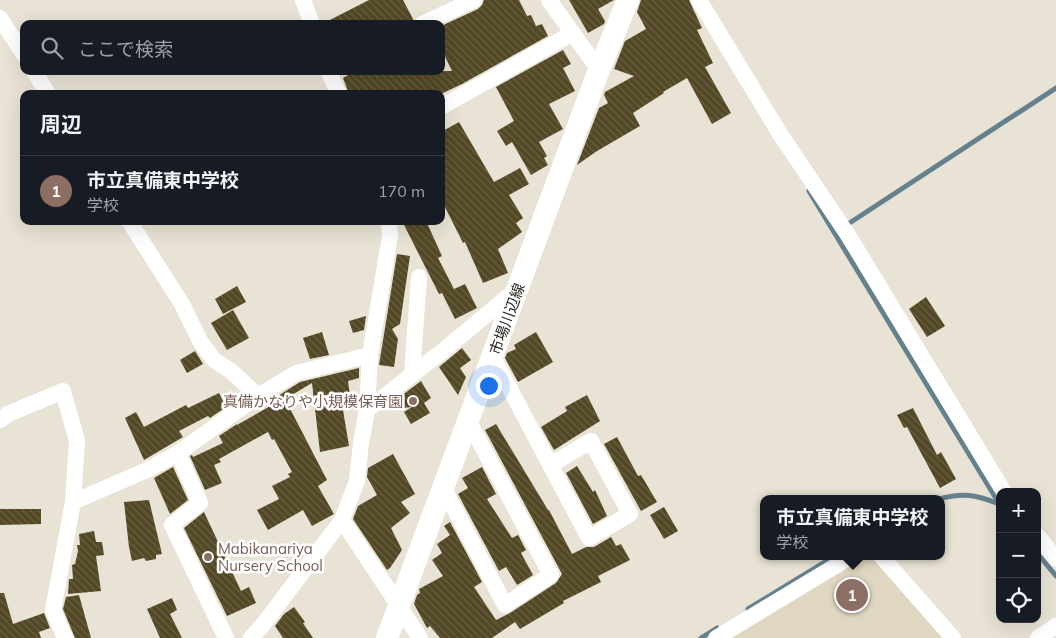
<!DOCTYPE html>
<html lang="ja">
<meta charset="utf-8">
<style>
:root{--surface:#171b24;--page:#242831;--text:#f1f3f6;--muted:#9ea1a6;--line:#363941;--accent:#0b8043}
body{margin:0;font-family:Mulish,"Noto Sans JP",sans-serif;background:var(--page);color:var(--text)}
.controls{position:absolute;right:15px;bottom:15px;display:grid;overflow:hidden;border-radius:10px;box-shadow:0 5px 20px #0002}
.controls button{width:45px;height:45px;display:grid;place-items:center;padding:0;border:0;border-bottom:1px solid var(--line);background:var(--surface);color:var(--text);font:25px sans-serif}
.you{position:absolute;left:488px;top:385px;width:18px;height:18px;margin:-12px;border:4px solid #fff;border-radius:50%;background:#1a73e8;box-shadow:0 0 0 8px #1a73e833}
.badge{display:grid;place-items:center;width:32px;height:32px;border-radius:50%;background:var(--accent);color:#fff;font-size:16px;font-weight:700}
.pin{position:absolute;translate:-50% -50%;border:2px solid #fff;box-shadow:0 1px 5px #0006}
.popup{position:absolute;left:760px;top:495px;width:185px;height:65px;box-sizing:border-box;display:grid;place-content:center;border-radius:10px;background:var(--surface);filter:drop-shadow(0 1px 4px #0005);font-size:16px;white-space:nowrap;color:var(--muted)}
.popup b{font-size:19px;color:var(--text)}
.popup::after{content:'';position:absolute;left:50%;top:100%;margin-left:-10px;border:10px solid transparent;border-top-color:var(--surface)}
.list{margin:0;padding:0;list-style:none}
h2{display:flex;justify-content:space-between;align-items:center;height:65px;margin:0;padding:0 20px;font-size:21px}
h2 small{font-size:16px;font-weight:400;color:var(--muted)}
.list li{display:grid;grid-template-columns:32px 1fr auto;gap:15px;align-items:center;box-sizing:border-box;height:70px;padding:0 20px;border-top:1px solid var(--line)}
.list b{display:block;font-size:19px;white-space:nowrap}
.list p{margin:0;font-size:16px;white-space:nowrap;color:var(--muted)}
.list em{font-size:16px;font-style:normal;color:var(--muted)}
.icon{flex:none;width:28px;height:28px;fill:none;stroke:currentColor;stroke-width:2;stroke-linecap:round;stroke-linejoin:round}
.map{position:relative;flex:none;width:1056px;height:638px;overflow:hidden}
.search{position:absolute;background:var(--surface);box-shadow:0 5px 20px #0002;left:20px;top:20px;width:425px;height:55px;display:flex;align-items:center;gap:12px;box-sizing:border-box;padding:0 18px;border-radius:10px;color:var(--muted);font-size:19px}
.panel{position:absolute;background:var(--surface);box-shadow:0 5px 20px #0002;left:20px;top:90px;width:425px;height:135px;border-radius:10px}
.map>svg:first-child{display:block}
.built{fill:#dfd7c1}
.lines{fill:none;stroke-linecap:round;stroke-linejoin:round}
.stream{stroke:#65818e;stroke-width:5}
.building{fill:url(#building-back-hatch)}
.street{stroke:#fff;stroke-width:16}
.secondary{stroke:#fff;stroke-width:22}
.education-dot{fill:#8d6e63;stroke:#fff;stroke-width:2}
.labels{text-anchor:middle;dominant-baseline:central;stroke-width:5;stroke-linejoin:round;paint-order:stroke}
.street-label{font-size:15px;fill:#27251f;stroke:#fff}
.education-label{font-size:15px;fill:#785e54;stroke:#fff;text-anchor:end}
</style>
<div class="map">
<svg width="1056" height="638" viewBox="0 0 1056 638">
<defs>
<pattern id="building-back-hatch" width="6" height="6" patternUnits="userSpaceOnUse" patternTransform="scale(1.25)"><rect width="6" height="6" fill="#534825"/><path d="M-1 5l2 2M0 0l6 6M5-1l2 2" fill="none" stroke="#686043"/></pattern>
</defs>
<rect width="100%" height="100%" fill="#e8e3d4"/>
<!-- built -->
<path class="built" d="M862,556H874L942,638H726Z"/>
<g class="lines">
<!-- stream -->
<g class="stream">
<path d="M809,191L1000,505"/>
<path d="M848,224L1056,88"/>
<path d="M939,499C963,492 977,495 999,504"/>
<path d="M1037,553L1056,576"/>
<path d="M748,609L835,556"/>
<path d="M701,638L717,628"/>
</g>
</g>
<!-- building -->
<g class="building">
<path d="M369,0H403L413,19L412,24H322Z"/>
<path d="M484,0H519L527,16L531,15L536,26L542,24L548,36L462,84L441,94H349L343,78L355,71H452L441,48V26L478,9L482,5Z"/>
<path d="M569,0H614L598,9L605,21L604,24L588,33Z"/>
<path d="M641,0H689L702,28L697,30L713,63L705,67L731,113L712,124L687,78L663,92L664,93L633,113L640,126L597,151L577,165L599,108L608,103L604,95L605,92L634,76L614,69L625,41L646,29L637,12Z"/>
<path d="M563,50L571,64L563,68L575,91L549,104L563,129L539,142L547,156L544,158L548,165L531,175L512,142L506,146L497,131L514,121L496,87Z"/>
<path d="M459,122L494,182L520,168L529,184L509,195L523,218L516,223L522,232L498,249L508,273L483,283L465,242L463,243L441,199V132Z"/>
<path d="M402,221H426L442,256L438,258L454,289L465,284L477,308L455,319L442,293L439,294Z"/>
<path d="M397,254L410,256L400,324L392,329L398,339L394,367L379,365Z"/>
<path d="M237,286L246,302L223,314L215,299Z"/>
<path d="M926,297L945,326L927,337L909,309Z"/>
<path d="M233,310L249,338L227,350L211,323Z"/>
<path d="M366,316L364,330L353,333L349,321Z"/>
<path d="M322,332L329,355L310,359L303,338Z"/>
<path d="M536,332L553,362L518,382L505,358L507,353L516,349L514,345Z"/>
<path d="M462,348L471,360L460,368L466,377L458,395L439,367Z"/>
<path d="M195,351L203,364L187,373L180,360Z"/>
<path d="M359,368V378L348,381L352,410L340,392L349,446L320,452L312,383L285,399L327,480L318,486L334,514L312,526L303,510L268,530L257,510L279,499L272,486L290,477L288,474L292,472L274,439L272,440L268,432L219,459L221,462L214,465L222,483L205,490L190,456L192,455L193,457L223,443L219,436L237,424V425L272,405L270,401L300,382Z"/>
<path d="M421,381L431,398L424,403L430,413L411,424L404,412L412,407L402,408L397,399Z"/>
<path d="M219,393L226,407L210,418L208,416L179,431L183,437L144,460L125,418L136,412L144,427L186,405L188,408Z"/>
<path d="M587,395L600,421L554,450L541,427L567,411L565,407Z"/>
<path d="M913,408L937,455L941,452L956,479L940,488L907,427L904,428L897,415Z"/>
<path d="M496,424L548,510H549L572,554L586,547H594L611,537L616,546L621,544L630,560L598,576L601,582L563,601L564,603L520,629L515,622L492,638H440L430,626L427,628L414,604L417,595L420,593L419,589L443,576L432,560L442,553L437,544L450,535L444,526L450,522L482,582L474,587L496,620L510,613L556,583L562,574L485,430Z"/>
<path d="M617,437L638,476L641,475L657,502L641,511L604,444Z"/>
<path d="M393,454L415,494L401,502L410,513L391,528L402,550L390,568L387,570L353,519L358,506L377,495L367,477L368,468Z"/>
<path d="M577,466L593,492L595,490L607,516L593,524L566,473Z"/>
<path d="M173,467L188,500L170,514L154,478Z"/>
<path d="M482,467L496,494L487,499L512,538L518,535L526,550L521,553L533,575L517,585L506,567L499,571L458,494L468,488L462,478Z"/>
<path d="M149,500L162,554L156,555V559L146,561L144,558L132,561L129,547L124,502Z"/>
<path d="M664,507L678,531L664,539L650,515Z"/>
<path d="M0,509H41V524L0,525Z"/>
<path d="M204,512L241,591L249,587L256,603L227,616L184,528Z"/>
<path d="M94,531L96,542H102L104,555L96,556L101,591L68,594L69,579H73L72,565L75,564L78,551L77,545H80L79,534Z"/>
<path d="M0,593H4L13,624L44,613L50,628L39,632L41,638H0Z"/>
<path d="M79,595L91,638H75L63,609L66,597Z"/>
<path d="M172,598L177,610L170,614L182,638H160L147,609Z"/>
<path d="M294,607L305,622L303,623L313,638H283L275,626L284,614Z"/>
</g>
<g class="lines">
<!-- street -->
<g class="street">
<path d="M303,0L312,24"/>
<path d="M549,0L599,70"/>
<path d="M699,0L780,134L848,235L1004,492"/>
<path d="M0,18L24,55"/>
<path d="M422,24L474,0"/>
<path d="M34,71L48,94"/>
<path d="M328,71L339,94"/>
<path d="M441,107L573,33"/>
<path d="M129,221L182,304L200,341L214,360L231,371L258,396"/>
<path d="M493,357L589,538L630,514L591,441L550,465"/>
<path d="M412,374L419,277"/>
<path d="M367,410L444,350L517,289"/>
<path d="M0,420L8,414L63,391L77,441L73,502L53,610L65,638"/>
<path d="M178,453L258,396L296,373L370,355"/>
<path d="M444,489L505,605L551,575L469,422"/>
<path d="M73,502L147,470L178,453L200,503L172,525L226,638"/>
<path d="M342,520L420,638"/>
<path d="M1037,535L1056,559"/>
<path d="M881,556L953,638"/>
<path d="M251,638L262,626L342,520L357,481L361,443L367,410L370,355L390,236L389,221"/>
<path d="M716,638L852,556"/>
<path d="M1038,638L1056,626"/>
</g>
<!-- secondary -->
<path class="secondary" d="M387,638L599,70L628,0"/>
</g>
<!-- markers -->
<g class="education-dot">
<circle cx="413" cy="401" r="5"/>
<circle cx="208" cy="557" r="5"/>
</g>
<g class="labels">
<!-- street labels -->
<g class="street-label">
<text transform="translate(507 319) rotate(-70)">市場川辺線</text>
</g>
<!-- education labels -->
<g class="education-label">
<text x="403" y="401">真備かなりや小規模保育園</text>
<text x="218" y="548" text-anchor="start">Mabikanariya<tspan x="218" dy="17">Nursery School</tspan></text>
</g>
</g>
</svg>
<div class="controls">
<button>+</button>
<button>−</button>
<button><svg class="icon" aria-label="locate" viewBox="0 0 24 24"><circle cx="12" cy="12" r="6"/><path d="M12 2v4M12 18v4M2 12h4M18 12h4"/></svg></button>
</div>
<div class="you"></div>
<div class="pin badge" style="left:852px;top:595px;background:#8d6e63">1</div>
<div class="popup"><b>市立真備東中学校</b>学校</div>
<div class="search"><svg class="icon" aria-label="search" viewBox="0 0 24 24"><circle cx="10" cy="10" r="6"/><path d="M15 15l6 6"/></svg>ここで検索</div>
<section class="panel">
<h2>周辺<small></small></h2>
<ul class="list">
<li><span class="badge" style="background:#8d6e63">1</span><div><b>市立真備東中学校</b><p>学校</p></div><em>170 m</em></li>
</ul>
</section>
</div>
